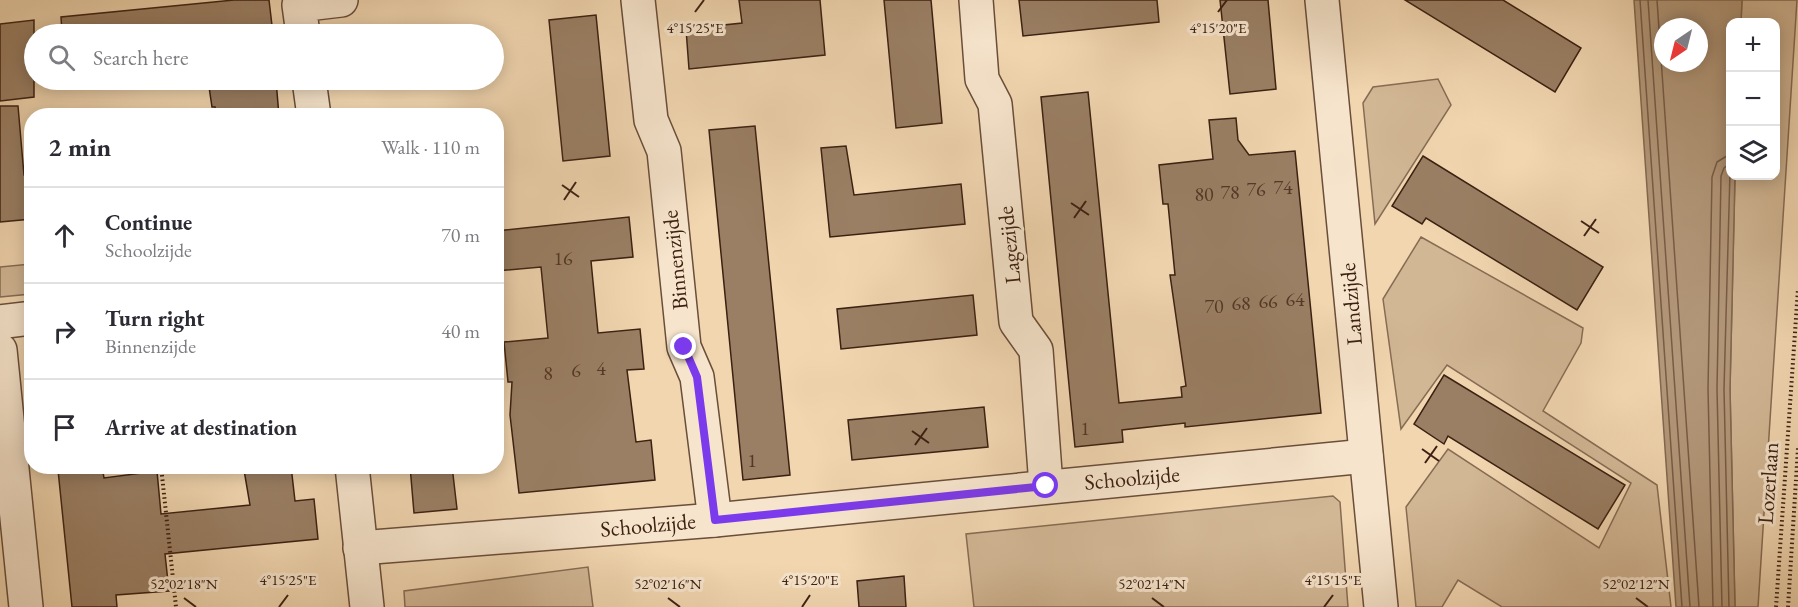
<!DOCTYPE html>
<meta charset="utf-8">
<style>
:root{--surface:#fff;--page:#f7f7f7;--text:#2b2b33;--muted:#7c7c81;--line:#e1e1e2}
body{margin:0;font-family:"EB Garamond",serif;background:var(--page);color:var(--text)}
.controls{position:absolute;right:18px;top:18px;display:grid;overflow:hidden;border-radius:12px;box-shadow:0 3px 15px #0003}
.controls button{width:54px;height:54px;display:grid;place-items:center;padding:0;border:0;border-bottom:2px solid var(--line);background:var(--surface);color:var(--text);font:30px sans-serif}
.compass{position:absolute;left:1654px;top:18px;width:54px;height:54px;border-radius:50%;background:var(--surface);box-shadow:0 3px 15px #0003;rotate:215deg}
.stop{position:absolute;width:18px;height:18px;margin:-14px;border:4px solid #7c3aed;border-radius:50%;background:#fff}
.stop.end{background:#7c3aed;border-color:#fff;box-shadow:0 2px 6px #0008}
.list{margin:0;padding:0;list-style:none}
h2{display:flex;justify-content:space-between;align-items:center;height:78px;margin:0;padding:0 24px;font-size:26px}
h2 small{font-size:20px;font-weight:400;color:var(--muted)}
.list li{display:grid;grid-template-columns:39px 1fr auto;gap:18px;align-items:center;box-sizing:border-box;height:96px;padding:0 24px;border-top:2px solid var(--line)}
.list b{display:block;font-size:22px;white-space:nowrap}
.list p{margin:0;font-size:20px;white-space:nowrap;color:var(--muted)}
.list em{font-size:20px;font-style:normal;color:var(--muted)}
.icon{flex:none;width:33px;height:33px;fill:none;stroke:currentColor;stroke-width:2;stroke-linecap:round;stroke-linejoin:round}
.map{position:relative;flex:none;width:1798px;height:607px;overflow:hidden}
.search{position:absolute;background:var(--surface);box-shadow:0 3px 15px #0003;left:24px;top:24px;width:480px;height:66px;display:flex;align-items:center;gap:15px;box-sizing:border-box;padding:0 21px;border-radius:33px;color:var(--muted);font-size:22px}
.panel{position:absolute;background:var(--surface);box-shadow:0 3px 15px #0003;left:24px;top:108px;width:480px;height:366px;border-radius:24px}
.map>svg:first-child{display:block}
.green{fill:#d2b795;stroke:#876c54;stroke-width:1.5}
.water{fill:#b3987a;stroke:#836850;stroke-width:1.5;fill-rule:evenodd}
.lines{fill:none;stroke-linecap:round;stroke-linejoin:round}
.shore{stroke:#785c46;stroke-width:1.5}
.building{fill:#9a7f64;stroke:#3c2112;stroke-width:1.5}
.minor-casing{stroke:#694e3a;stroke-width:36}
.path{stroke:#3c2112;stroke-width:4;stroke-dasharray:1.5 3;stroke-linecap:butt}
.minor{stroke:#f6e4cc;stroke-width:33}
.route{stroke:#7c3aed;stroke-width:8}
.ticks{fill:none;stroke:#3c2112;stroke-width:2}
.labels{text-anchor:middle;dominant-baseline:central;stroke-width:6;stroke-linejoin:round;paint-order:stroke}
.number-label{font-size:20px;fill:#543826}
.street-label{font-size:22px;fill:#3c2112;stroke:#f6e4cc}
.ticks-label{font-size:15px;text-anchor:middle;fill:#3c2112;stroke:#f6e4cc;stroke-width:6;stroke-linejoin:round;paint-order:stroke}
</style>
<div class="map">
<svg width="1798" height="607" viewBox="0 0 1798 607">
<rect width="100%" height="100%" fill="#f1d6b0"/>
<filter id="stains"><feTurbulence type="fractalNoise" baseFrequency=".00333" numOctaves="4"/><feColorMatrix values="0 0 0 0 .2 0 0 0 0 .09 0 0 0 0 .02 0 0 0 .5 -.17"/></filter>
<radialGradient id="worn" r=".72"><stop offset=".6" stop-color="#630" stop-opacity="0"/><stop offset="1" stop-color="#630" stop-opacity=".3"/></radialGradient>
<!-- green -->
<g class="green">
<path d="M1742,0H1797L1758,607H1735L1730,389L1735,176H1776V22H1741Z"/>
<path d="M1438,79L1451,105L1375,224L1363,103L1373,87Z"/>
<path d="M1421,237L1583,328L1581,343L1543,411L1657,485L1671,607H1502L1458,580L1442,607H1416L1406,507L1448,449L1599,548L1631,483L1447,365L1401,429L1383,299Z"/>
<path d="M31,264V294L0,297V267Z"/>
<path d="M1333,496L1340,502L1348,607H974L966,534Z"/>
<path d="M588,567L593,607H405L404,591Z"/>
</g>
<!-- water -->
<path class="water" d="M1634,0H1742L1741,22H1730V176H1735L1730,389L1735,607H1676ZM1663,27H1699V63H1663Z"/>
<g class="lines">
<!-- shore -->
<g class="shore">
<path d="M1640,0L1682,607"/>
<path d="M1648,0L1690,607"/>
<path d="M1657,0L1699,607"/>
<path d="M1713,607L1708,389L1712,177L1717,162L1730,154"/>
<path d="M1722,607L1717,389L1721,176L1724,168L1730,163"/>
<path d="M1729,607L1724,389L1730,172"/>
</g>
</g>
<!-- building -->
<g class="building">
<path d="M234,0H269L273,34H62L61,17Z"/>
<path d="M739,0H820L825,55L689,69L686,29L742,23Z"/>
<path d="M884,0H931L942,123L896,128Z"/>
<path d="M1019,0H1157L1159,22L1023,36Z"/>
<path d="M1220,0H1268L1276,89L1230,94Z"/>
<path d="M1405,0H1503L1581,48L1555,92Z"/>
<path d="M596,15L610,156L563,161L549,20Z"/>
<path d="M34,20V97L0,101V24Z"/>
<path d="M208,80H276L279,116H216L215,107H212Z"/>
<path d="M1088,92L1119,403L1182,397L1181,387L1186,386L1170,275H1175L1168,204H1163L1159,165L1213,159L1209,120L1236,118L1238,140L1249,155L1295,151L1321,413L1185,427V423L1122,430L1123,442L1075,447L1041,97Z"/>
<path d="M0,106H18L24,175L32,174V219L0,222Z"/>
<path d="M755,126L790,475L743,480L709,130Z"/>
<path d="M846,146L854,195L961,184L965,224L830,237L821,148Z"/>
<path d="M1423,156L1603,267L1577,310L1426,218L1422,224L1392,206Z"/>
<path d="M629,217L633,257L591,261L598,333L640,329L644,369L627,370L636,442L651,440L655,480L519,493L510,415L512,382H508L504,342L548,338L541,267L496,271V231Z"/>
<path d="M973,295L977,335L841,349L837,309Z"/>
<path d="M1444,375L1625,485L1598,529L1448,436L1444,444L1414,424Z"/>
<path d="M984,407L988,447L852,460L848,420Z"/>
<path d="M102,466L104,478L157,471L161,514L250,505L244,470L291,466L295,501L314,499L318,539L165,554L169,591L116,595L117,607H72L58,470Z"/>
<path d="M410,466H452L457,509L414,513Z"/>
<path d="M904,576L906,607H859L857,581Z"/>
</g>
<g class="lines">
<defs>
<g id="minor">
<path d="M638,0L651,120L664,151L684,347L697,377L715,520"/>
<path d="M976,0L982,79L995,104L1016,322L1036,350L1046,486"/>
<path d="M1322,0L1381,607"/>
<path d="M303,34L299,5L341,0"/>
<path d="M309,80L314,116"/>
<path d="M0,322L32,318"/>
<path d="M0,350L26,607"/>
<path d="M352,466L367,607"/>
<path d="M360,548L715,520L1366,456"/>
</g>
</defs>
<!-- minor casing -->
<use href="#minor" class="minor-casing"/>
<!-- path -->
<g class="path">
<path d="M161,466L176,607"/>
<path d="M1776,607L1798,289"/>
<path d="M1788,607L1798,448"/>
</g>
<!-- minor -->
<use href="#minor" class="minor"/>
</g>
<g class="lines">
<!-- route -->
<path class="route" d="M684,347L697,377L715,520L1046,486"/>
</g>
<!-- ticks -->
<path class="ticks" d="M695,12L704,0M1218,12L1227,0M562,185L579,197M564,200L576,182M1071,203L1089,215M1074,218L1086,201M1581,221L1599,233M1584,236L1596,219M912,431L929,443M915,445L927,428M1422,449L1439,461M1425,463L1437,446M184,598L196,607M668,598L680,607M1152,598L1164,607M1636,598L1648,607M279,607L288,595M802,607L810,595M1324,607L1333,595"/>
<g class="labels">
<!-- number labels -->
<g class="number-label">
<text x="1283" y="187">74</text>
<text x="1256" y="189">76</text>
<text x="1230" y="192">78</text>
<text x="1204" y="194">80</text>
<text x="563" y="258">16</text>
<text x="1295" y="299">64</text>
<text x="1268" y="301">66</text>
<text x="1241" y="303">68</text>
<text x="1214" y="306">70</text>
<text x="601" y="368">4</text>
<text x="576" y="370">6</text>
<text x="548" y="373">8</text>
<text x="1085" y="428">1</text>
<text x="752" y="460">1</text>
</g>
<!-- street labels -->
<g class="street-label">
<text transform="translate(1009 245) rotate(-96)">Lagezijde</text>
<text transform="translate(675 260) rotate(-96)">Binnenzijde</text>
<text transform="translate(1351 304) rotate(-95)">Landzijde</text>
<text transform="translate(1132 478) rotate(-5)">Schoolzijde</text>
<text transform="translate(1768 483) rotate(-86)">Lozerlaan</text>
<text transform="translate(648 525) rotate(-5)">Schoolzijde</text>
</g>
</g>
<g class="ticks-label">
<text x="695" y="33">4°15'25"E</text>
<text x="1218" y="33">4°15'20"E</text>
<text x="288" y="585">4°15'25"E</text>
<text x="810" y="585">4°15'20"E</text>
<text x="1333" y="585">4°15'15"E</text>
<text x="184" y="589">52°02'18"N</text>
<text x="668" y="589">52°02'16"N</text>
<text x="1152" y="589">52°02'14"N</text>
<text x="1636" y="589">52°02'12"N</text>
</g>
<rect width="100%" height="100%" filter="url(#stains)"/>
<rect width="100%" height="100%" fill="url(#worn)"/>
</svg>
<div class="controls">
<button>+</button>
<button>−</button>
<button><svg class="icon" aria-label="layers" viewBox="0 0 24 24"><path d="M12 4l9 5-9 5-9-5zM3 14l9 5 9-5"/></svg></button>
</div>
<svg class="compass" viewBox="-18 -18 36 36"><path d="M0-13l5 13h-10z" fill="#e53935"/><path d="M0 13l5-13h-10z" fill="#7c7c81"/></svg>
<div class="stop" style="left:1046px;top:486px"></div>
<div class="stop end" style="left:684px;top:347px"></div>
<div class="search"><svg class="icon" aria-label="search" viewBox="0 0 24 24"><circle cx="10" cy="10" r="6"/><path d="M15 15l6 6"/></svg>Search here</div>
<section class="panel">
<h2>2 min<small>Walk · 110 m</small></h2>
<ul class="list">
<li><svg class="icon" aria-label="ahead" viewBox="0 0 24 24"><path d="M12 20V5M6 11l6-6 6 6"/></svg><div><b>Continue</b><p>Schoolzijde</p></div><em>70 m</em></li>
<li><svg class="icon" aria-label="right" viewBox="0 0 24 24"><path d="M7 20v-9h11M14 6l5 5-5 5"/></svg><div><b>Turn right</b><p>Binnenzijde</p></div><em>40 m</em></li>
<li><svg class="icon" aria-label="arrive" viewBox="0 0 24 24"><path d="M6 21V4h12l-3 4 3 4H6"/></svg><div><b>Arrive at destination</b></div></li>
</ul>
</section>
</div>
